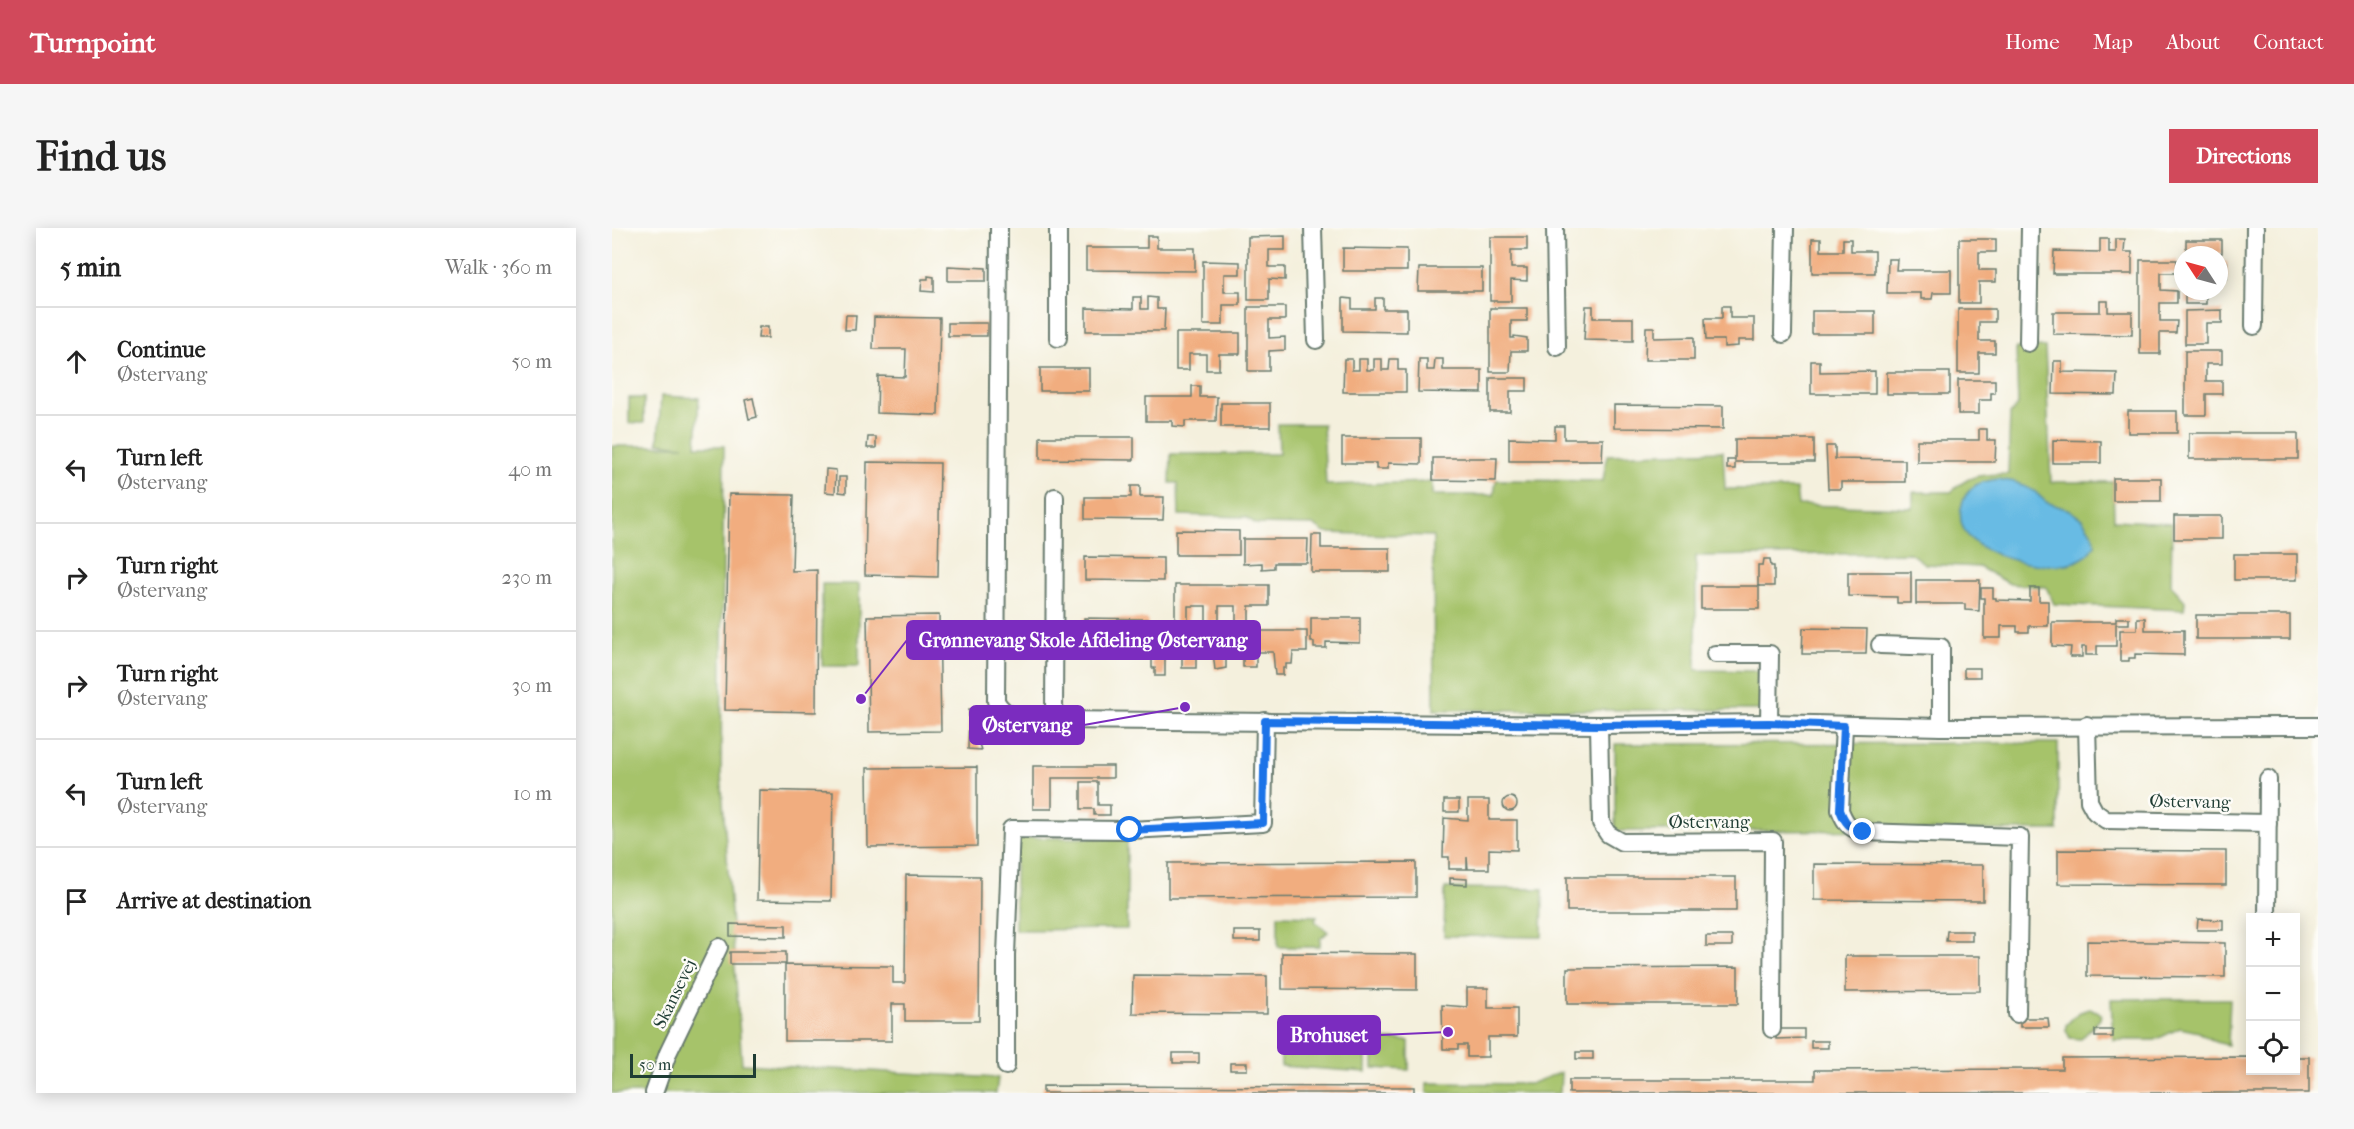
<!DOCTYPE html>
<meta charset="utf-8">
<style>
:root{--surface:#fff;--page:#f6f6f6;--text:#222;--muted:#767676;--line:#e0e0e0;--accent:#d1495b}
body{margin:0;font-family:"IM FELL French Canon",serif;background:var(--page);color:var(--text)}
.controls{position:absolute;right:18px;bottom:18px;display:grid;overflow:hidden;border-radius:0px;box-shadow:0 3px 15px #0003}
.controls button{width:54px;height:54px;display:grid;place-items:center;padding:0;border:0;border-bottom:2px solid var(--line);background:var(--surface);color:var(--text);font:30px sans-serif}
.compass{position:absolute;left:1562px;top:18px;width:54px;height:54px;border-radius:50%;background:var(--surface);box-shadow:0 3px 15px #0003;rotate:306deg}
.scale{position:absolute;left:18px;bottom:15px;width:126px;box-sizing:border-box;padding-left:6px;border:3px solid #1f3d34;border-top:0;font-size:16px;line-height:21px;white-space:nowrap;color:#1f3d34;-webkit-text-stroke:4px #fdfcf7;paint-order:stroke}
.stop{position:absolute;width:18px;height:18px;margin:-14px;border:4px solid #1a73e8;border-radius:50%;background:#fff}
.stop.end{background:#1a73e8;border-color:#fff;box-shadow:0 2px 6px #0008}
.list{margin:0;padding:0;list-style:none}
h2{display:flex;justify-content:space-between;align-items:center;height:78px;margin:0;padding:0 24px;font-size:26px}
h2 small{font-size:20px;font-weight:400;color:var(--muted)}
.list li{display:grid;grid-template-columns:39px 1fr auto;gap:18px;align-items:center;box-sizing:border-box;height:108px;padding:0 24px;border-top:2px solid var(--line)}
.list b{display:block;font-size:22px;white-space:nowrap}
.list p{margin:0;font-size:20px;white-space:nowrap;color:var(--muted)}
.list em{font-size:20px;font-style:normal;color:var(--muted)}
.icon{flex:none;width:33px;height:33px;fill:none;stroke:currentColor;stroke-width:2;stroke-linecap:round;stroke-linejoin:round}
.map{position:relative;flex:none;width:1706px;height:865px;overflow:hidden;border-radius:0px}
header{display:flex;align-items:center;gap:36px;box-sizing:border-box;height:84px;padding:0 30px;background:var(--accent);color:#fff}
header strong{font-size:28px}
nav{display:flex;gap:33px;margin-inline-start:auto;font-size:21px}
.intro{display:flex;align-items:center;justify-content:space-between;box-sizing:border-box;height:144px;padding:0 36px}
h1{margin:0;font-size:42px}
.button{padding:15px 27px;border-radius:0px;background:var(--accent);color:#fff;font-size:21px;font-weight:700}
main{display:flex;gap:36px;padding:0 36px}
aside{flex:1;background:var(--surface);border-radius:0px;box-shadow:0 3px 15px #0003}
.map>svg:first-child{display:block}
.green{fill:#a6c36a;stroke:#62804f;stroke-width:1.5}
.water{fill:#68bbe4;stroke:#447c8c;stroke-width:1.5}
.building{fill:#f1ad7f}
.lines{fill:none;stroke-linecap:round;stroke-linejoin:round}
.street-casing{stroke:#6a7c6f;stroke-width:20}
.street{stroke:#fff;stroke-width:16}
.route{stroke:#1a73e8;stroke-width:8}
.labels{text-anchor:middle;dominant-baseline:central;stroke-width:5;stroke-linejoin:round;paint-order:stroke}
.street-label{font-size:18px;fill:#1f3d34;stroke:#fdfcf7}
.leader{fill:none;stroke:#7b2cbf;stroke-width:2}
.callout-dot{fill:#7b2cbf;stroke:#fdfcf7;stroke-width:2}
.callout{fill:#7b2cbf;stroke:#7b2cbf;stroke-width:2}
.callout-label{font-size:20px;text-anchor:middle;font-weight:bold;fill:#fff}
</style>
<header>
<strong>Turnpoint</strong>
<nav><a>Home</a><a>Map</a><a>About</a><a>Contact</a></nav>
</header>
<div class="intro"><h1>Find us</h1><a class="button">Directions</a></div>
<main>
<aside>
<h2>5 min<small>Walk · 360 m</small></h2>
<ul class="list">
<li><svg class="icon" aria-label="ahead" viewBox="0 0 24 24"><path d="M12 20V5M6 11l6-6 6 6"/></svg><div><b>Continue</b><p>Østervang</p></div><em>50 m</em></li>
<li><svg class="icon" aria-label="left" viewBox="0 0 24 24"><path d="M17 20v-9H6M10 6l-5 5 5 5"/></svg><div><b>Turn left</b><p>Østervang</p></div><em>40 m</em></li>
<li><svg class="icon" aria-label="right" viewBox="0 0 24 24"><path d="M7 20v-9h11M14 6l5 5-5 5"/></svg><div><b>Turn right</b><p>Østervang</p></div><em>230 m</em></li>
<li><svg class="icon" aria-label="right" viewBox="0 0 24 24"><path d="M7 20v-9h11M14 6l5 5-5 5"/></svg><div><b>Turn right</b><p>Østervang</p></div><em>30 m</em></li>
<li><svg class="icon" aria-label="left" viewBox="0 0 24 24"><path d="M17 20v-9H6M10 6l-5 5 5 5"/></svg><div><b>Turn left</b><p>Østervang</p></div><em>10 m</em></li>
<li><svg class="icon" aria-label="arrive" viewBox="0 0 24 24"><path d="M6 21V4h12l-3 4 3 4H6"/></svg><div><b>Arrive at destination</b></div></li>
</ul>
</aside>
<div class="map">
<svg width="1706" height="865" viewBox="0 0 1706 865">
<rect width="100%" height="100%" fill="#fdfcf7"/>
<filter id="ink" filterUnits="userSpaceOnUse"><feTurbulence type="fractalNoise" baseFrequency=".0167" numOctaves="2"/><feDisplacementMap in="SourceGraphic" scale="12" xChannelSelector="R" yChannelSelector="G"/><feConvolveMatrix kernelMatrix="1 2 1 2 8 2 1 2 1" color-interpolation-filters="sRGB"/></filter>
<filter id="wash" filterUnits="userSpaceOnUse"><feTurbulence type="fractalNoise" baseFrequency=".008" numOctaves="4" result="noise"/><feDisplacementMap in="SourceGraphic" scale="24" xChannelSelector="R" yChannelSelector="G"/><feGaussianBlur stdDeviation="1.35" result="paint"/><feColorMatrix in="noise" values="0 0 0 0 0 0 0 0 0 0 0 0 0 0 0 0 0 1.4 0 .05"/><feComposite in="paint" operator="in"/></filter>
<g filter="url(#wash)">
<rect width="100%" height="100%" fill="#f4f0dd"/>
<!-- green -->
<g class="green">
<path d="M1433,119L1439,254H1501L1502,292L1560,295L1559,357L1573,373L1572,382L1442,376L1434,359L1398,356L1367,339L1313,336L1298,325L1084,328V442L1149,443V482H822L821,308L713,305L701,297L644,296L634,289L567,287L566,255H558L559,226H667L666,196H711L714,257L820,254V267H882L884,252L991,253L995,227L1111,223L1113,261H1184L1186,277L1301,280V264H1339C1359,245 1371,247 1396,246L1398,186L1406,177L1404,120Z"/>
<path d="M49,168L87,170L84,218H112L109,546L130,836L386,850L384,865H0V218H72L46,215Z"/>
<rect x="17" y="170" width="15" height="25"/>
<rect x="210" y="356" width="37" height="82"/>
<path d="M1446,515V602L1003,603V516Z"/>
<path d="M403,610H515V701L403,702Z"/>
<path d="M833,660L931,661L930,709L832,708Z"/>
<path d="M666,687L705,688L703,693L716,704L708,711V718L706,719H666Z"/>
<path d="M1499,771H1618L1616,817L1603,814L1587,804L1568,800L1543,812H1501Z"/>
<path d="M1477,781L1485,783L1489,786L1488,791L1469,811L1458,810L1454,802V797L1466,785Z"/>
<path d="M755,797L754,844L669,838L668,800Z"/>
<path d="M761,811L797,813V842L761,840Z"/>
<path d="M949,844L948,865H815V855L918,856Z"/>
</g>
<!-- water -->
<path class="water" d="M1386,251L1403,254L1422,263L1434,274L1457,282L1470,291L1481,307L1483,317C1480,321 1476,327 1471,330C1444,347 1378,332 1357,309C1343,293 1347,268 1364,257C1370,253 1380,252 1386,251Z"/>
<g id="blocks">
<!-- building -->
<g class="building">
<path d="M535,8H545V20H583V43L474,42V20H535Z"/>
<path d="M673,8V22H657V39H673V52L657,51V72H636V9Z"/>
<path d="M878,9H915V22H899V40H915V53L899,52V73H878Z"/>
<path d="M1200,11H1209V23H1231V11H1239V23H1263V45H1200Z"/>
<path d="M1347,11H1384V24H1367V42H1384V54H1367V75H1347Z"/>
<path d="M1488,11H1497V24H1504V11H1513L1512,24H1520V46H1441L1442,23L1488,24Z"/>
<path d="M1574,12H1610V25L1574,27Z"/>
<path d="M731,20L795,21V43H731Z"/>
<path d="M1276,31H1285L1284,42H1339V65H1321L1320,71H1309V65H1275Z"/>
<path d="M1528,32H1565V45H1549V62L1565,63V75H1548V93H1565L1564,105H1548V126H1528Z"/>
<path d="M591,33L628,34V46H612V64H628V77H611V97H591Z"/>
<path d="M1608,34H1615V51H1610V55H1607Z"/>
<path d="M336,38L374,40V53H336Z"/>
<path d="M807,40H870V63H806Z"/>
<path d="M316,48L322,49V64L309,63L310,51H316Z"/>
<rect x="1573" y="63" width="21" height="13"/>
<path d="M521,69H529V81H536V69L545,70V81H553L552,103H474V80L521,81Z"/>
<path d="M731,70L740,71V81H763V70H771V81H795V104L731,103Z"/>
<path d="M1488,73H1496V84H1520V107L1441,106V84H1488Z"/>
<path d="M974,78H981V90H1021V113L972,112Z"/>
<path d="M1110,78H1118V90H1142V112H1126V118L1112,119V112H1094L1093,90H1110Z"/>
<path d="M636,79H673V92H657V110L673,109V122L657,123V143H636Z"/>
<path d="M878,80H915V93H899V110H902V108L915,110V123H899L898,144H878Z"/>
<path d="M1346,81H1383V94H1367V113H1383V125H1367V145H1346Z"/>
<path d="M1610,82V95H1594V116H1573V83Z"/>
<rect x="1200" y="83" width="63" height="23"/>
<path d="M234,87H244L243,102H233Z"/>
<path d="M262,89L328,90L326,187L265,185L266,148L293,149L294,121H261Z"/>
<rect x="336" y="95" width="39" height="13"/>
<path d="M147,99H156V110H146Z"/>
<path d="M1034,99H1042V110L1082,109V132H1033Z"/>
<path d="M564,105H628V126H607V142H594V126H577V142H564Z"/>
<path d="M1573,123H1610V136H1594V153H1610V166H1594V187H1573Z"/>
<path d="M732,131H740V142H747V131H755V142H762V131H770V142H777L778,131H786V142H794V164H731Z"/>
<path d="M807,131H815V142H822L823,131H831V142H870V165L806,164Z"/>
<path d="M1199,133H1208V144L1263,143V166H1199Z"/>
<path d="M1442,133H1450V144L1505,145L1504,167L1441,166Z"/>
<rect x="428" y="140" width="49" height="23"/>
<rect x="1275" y="144" width="63" height="22"/>
<path d="M878,150H915V163H898V184H878Z"/>
<path d="M1346,152H1383V165H1379V172H1367V186H1346Z"/>
<path d="M580,158H588V169H605L604,193H573V199L560,198V193H534V169H580Z"/>
<path d="M141,170L145,189L137,191L133,172Z"/>
<rect x="609" y="175" width="49" height="24"/>
<path d="M1002,177L1111,178V201L1002,200Z"/>
<rect x="1516" y="183" width="49" height="22"/>
<path d="M943,198H952V211H991L990,233H897V210L943,211Z"/>
<path d="M1367,201H1375V212H1384L1383,234H1305V212H1367Z"/>
<rect x="1577" y="205" width="109" height="26"/>
<path d="M256,209H264V220H255Z"/>
<path d="M428,209H522V232L428,231Z"/>
<path d="M730,210H809V236L776,235V241H764V235H730Z"/>
<path d="M1123,211H1202V234H1123V241H1115V232H1123Z"/>
<path d="M1441,212L1489,213V235H1441Z"/>
<path d="M1214,218H1223V231L1293,232V254H1229V261H1216Z"/>
<path d="M821,230H885L884,253L821,252Z"/>
<path d="M255,234L328,235L326,349L253,347Z"/>
<path d="M214,241L224,242L223,265L213,264Z"/>
<path d="M227,249H234V265L227,264Z"/>
<rect x="1501" y="250" width="48" height="23"/>
<path d="M519,258H528V269H552L551,292L473,291V269H519Z"/>
<path d="M117,266L182,267L180,343L205,342L204,484L113,482Z"/>
<rect x="1562" y="288" width="48" height="23"/>
<path d="M564,302L627,303V327H564Z"/>
<path d="M700,307H709V320H778V344H699Z"/>
<path d="M631,311H696L695,335H662V340L650,341V335L631,336Z"/>
<rect x="1622" y="326" width="63" height="26"/>
<path d="M473,329L551,330V353L473,352Z"/>
<path d="M1152,331H1158L1159,338H1162V358H1146V337H1151Z"/>
<path d="M1236,344H1299V375H1285V369L1236,368Z"/>
<path d="M1304,352H1368L1367,383L1353,382V376H1304Z"/>
<path d="M563,357H657V378H637V394H624V378H607V394H594V378H576V394H563Z"/>
<rect x="1089" y="358" width="58" height="23"/>
<path d="M1369,360H1381V370H1384V372L1418,373V360H1427V373H1436V398H1417V404H1405V398H1389V410H1372V370H1369Z"/>
<path d="M327,387L329,503L257,504L255,388Z"/>
<rect x="1584" y="387" width="94" height="24"/>
<path d="M472,390L536,391V416H472Z"/>
<path d="M699,390H748V415L714,414V420H702V414H699Z"/>
<path d="M1504,390H1517V396H1504V418H1485V427H1474V419H1470V429H1458L1459,419L1440,418V394H1504Z"/>
<path d="M1525,390H1533V402H1572V427L1523,426V430H1517V433H1508V402H1525Z"/>
<path d="M1191,400L1255,401L1254,426H1190Z"/>
<path d="M540,403H695V424H681L680,436H674V440H671V447H663L661,424H644V439H631V423H614V440L603,442L601,424L584,423V440H570V423H553V448H543V440H540Z"/>
<rect x="1352" y="440" width="16" height="9"/>
<path d="M357,481H366L365,510L369,522L356,521Z"/>
<path d="M421,538H501V550H440V581H421Z"/>
<path d="M365,539V618L256,619L255,540Z"/>
<path d="M469,554H486V577H498V587H482V581H469Z"/>
<path d="M147,562L221,564L219,673L145,672Z"/>
<circle cx="898" cy="576" r="7"/>
<rect x="832" y="572" width="15" height="12"/>
<path d="M856,572H877V592H905V622L877,621V641H856L855,629V641H837V629H831L832,590L856,592Z"/>
<path d="M1446,622L1614,623V657L1446,656Z"/>
<path d="M804,634V669L556,670V635Z"/>
<path d="M1202,636L1371,637V673L1202,672Z"/>
<path d="M294,647L368,648L367,793H293V776H280V813H173V737L281,738V755H293Z"/>
<rect x="955" y="649" width="169" height="34"/>
<path d="M838,650L855,651V657L838,656Z"/>
<path d="M1586,691L1611,692V702H1585Z"/>
<path d="M118,696L174,697V709L118,708Z"/>
<rect x="622" y="703" width="26" height="10"/>
<path d="M1335,703H1360V713H1334Z"/>
<rect x="1094" y="708" width="26" height="10"/>
<path d="M1475,713L1613,715V749L1475,748Z"/>
<rect x="118" y="724" width="56" height="12"/>
<path d="M670,725L805,726V762L670,761Z"/>
<path d="M1233,728H1368V763L1233,764Z"/>
<path d="M1126,739V776H955V740Z"/>
<path d="M521,747L655,748V786L520,785Z"/>
<path d="M855,760H876V780H905V809H876V829H855V817H846V821H831L830,777L855,779Z"/>
<path d="M1408,790H1436L1437,799H1408Z"/>
<path d="M1164,801H1192V810L1164,811Z"/>
<rect x="1483" y="802" width="18" height="7"/>
<rect x="1199" y="813" width="17" height="7"/>
<rect x="964" y="824" width="17" height="7"/>
<rect x="561" y="825" width="26" height="10"/>
<path d="M1638,829V842H1684V829H1697V865H957V852H1203V842L1450,841V830Z"/>
<rect x="618" y="835" width="17" height="7"/>
<path d="M431,858L802,859V865H431Z"/>
</g>
</g>
</g>
<g filter="url(#ink)">
<use href="#blocks" fill-opacity="0" stroke="#6a7c6f" stroke-width="1.5"/>
<g class="lines">
<defs>
<g id="street">
<path d="M387,0L384,473C396,495 419,490 442,492L987,497L1157,495L1329,499L1706,498"/>
<path d="M446,0V110"/>
<path d="M701,0L704,112"/>
<path d="M943,0L945,119"/>
<path d="M1642,98L1643,0"/>
<path d="M1171,106L1173,0"/>
<path d="M1416,115L1418,0"/>
<path d="M1268,417L1329,419V499"/>
<path d="M1103,426H1158L1157,495"/>
<path d="M442,492L443,269"/>
<path d="M987,497L989,595L996,606L1010,614L1161,613L1160,801"/>
<path d="M1475,497L1477,573L1483,584L1494,592L1656,595"/>
<path d="M1232,498L1228,582C1233,595 1237,600 1250,604L1408,609L1405,786"/>
<path d="M1655,690L1656,551"/>
<path d="M394,838V727L399,601L518,602L651,595L653,493"/>
<path d="M42,865L56,825L107,719"/>
</g>
</defs>
<!-- street casing -->
<use href="#street" class="street-casing"/>
<!-- street -->
<use href="#street" class="street"/>
</g>
</g>
<g class="lines" filter="url(#ink)">
<!-- route -->
<path class="route" d="M518,602L651,595L653,493L987,497L1157,495L1232,498L1228,582C1233,595 1237,600 1251,604"/>
</g>
<g class="labels">
<!-- street labels -->
<g class="street-label">
<text transform="translate(1578 574) rotate(1)">Østervang</text>
<text x="1097" y="594">Østervang</text>
<text transform="translate(63 766) rotate(-64)">Skansevej</text>
</g>
</g>
<!-- callouts -->
<path class="leader" d="M249 471L295 412M573 479L472 497M836 804L768 807"/>
<g class="callout-dot">
<circle cx="249" cy="471" r="6"/>
<circle cx="573" cy="479" r="6"/>
<circle cx="836" cy="804" r="6"/>
</g>
<g class="callout">
<rect x="295" y="393" width="353" height="38" rx="6"/>
<rect x="358" y="478" width="114" height="38" rx="6"/>
<rect x="666" y="788" width="102" height="38" rx="6"/>
</g>
<g class="callout-label">
<text x="471" y="419">Grønnevang Skole Afdeling Østervang</text>
<text x="415" y="504">Østervang</text>
<text x="717" y="814">Brohuset</text>
</g>
</svg>
<div class="controls">
<button>+</button>
<button>−</button>
<button><svg class="icon" aria-label="locate" viewBox="0 0 24 24"><circle cx="12" cy="12" r="6"/><path d="M12 2v4M12 18v4M2 12h4M18 12h4"/></svg></button>
</div>
<svg class="compass" viewBox="-18 -18 36 36"><path d="M0-13l5 13h-10z" fill="#e53935"/><path d="M0 13l5-13h-10z" fill="#767676"/></svg>
<div class="scale">50 m</div>
<div class="stop" style="left:518px;top:602px"></div>
<div class="stop end" style="left:1251px;top:604px"></div>
</div>
</main>
